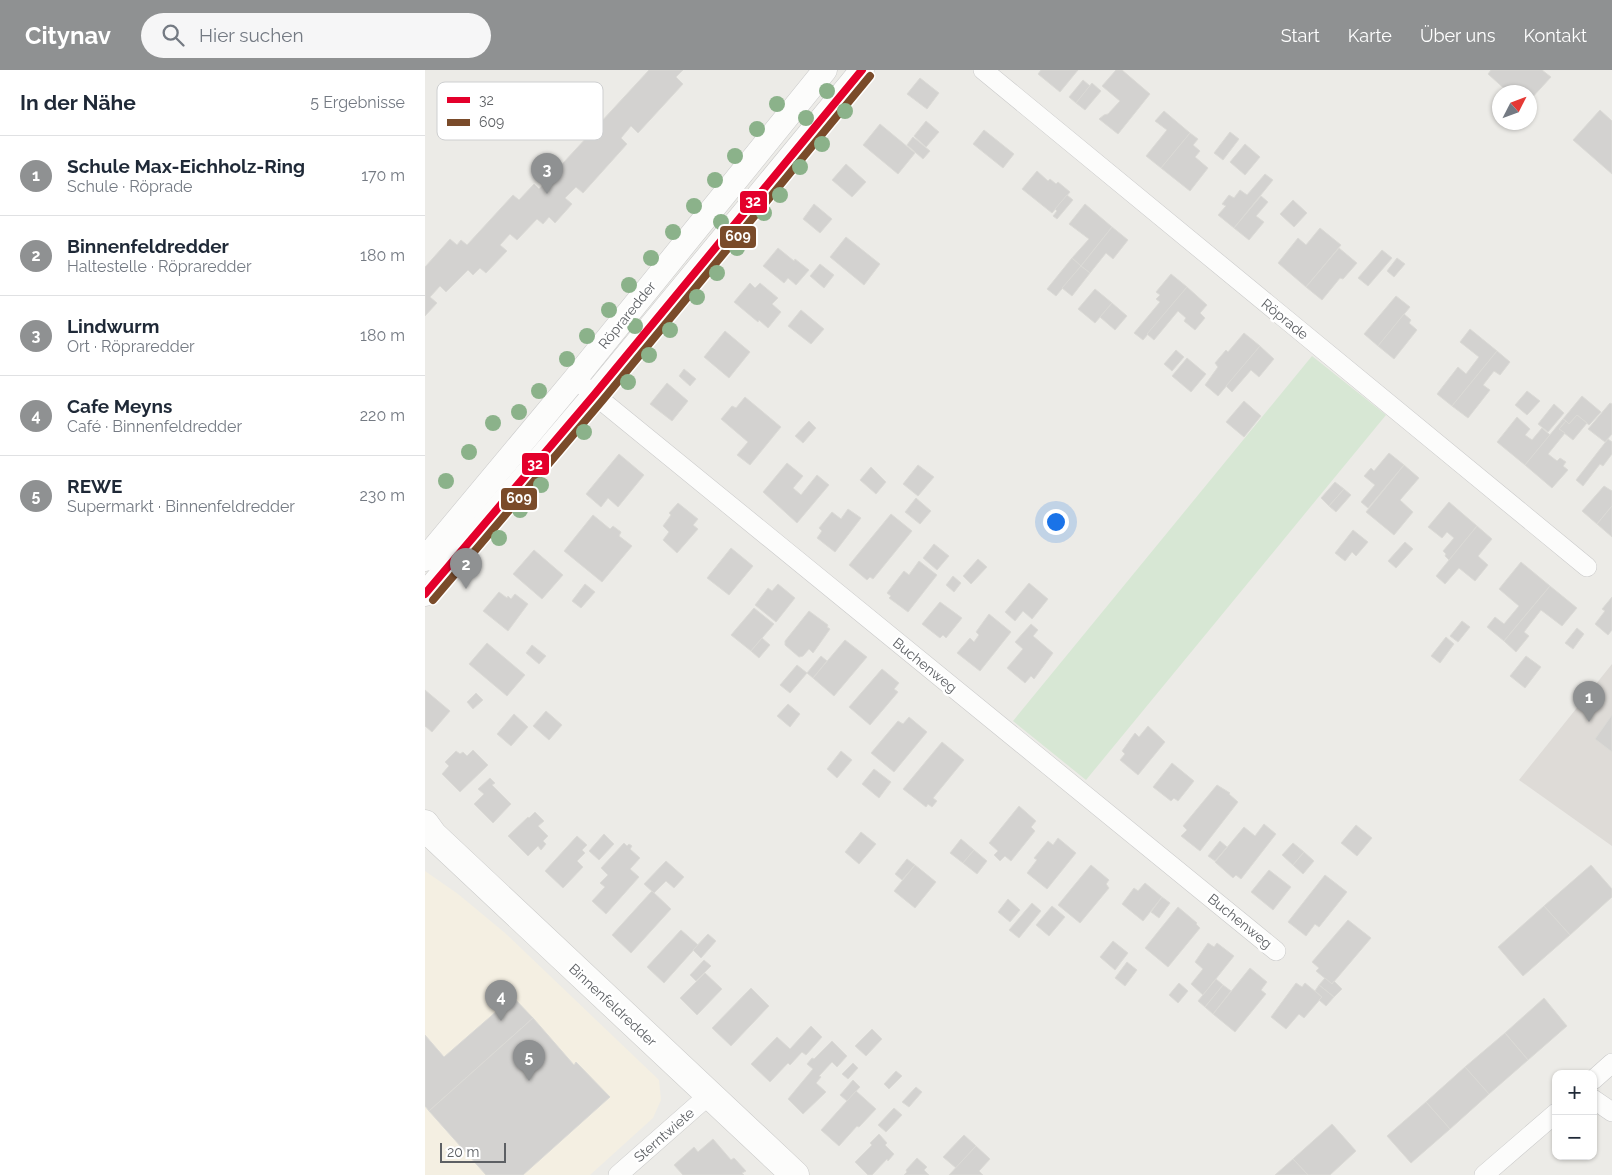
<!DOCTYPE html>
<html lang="de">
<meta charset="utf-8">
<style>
:root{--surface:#fff;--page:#f6f6f7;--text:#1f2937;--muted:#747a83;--line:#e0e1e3;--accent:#8f9192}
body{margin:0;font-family:Raleway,sans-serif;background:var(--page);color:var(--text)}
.controls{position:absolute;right:15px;bottom:15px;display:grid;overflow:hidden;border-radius:10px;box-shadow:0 1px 4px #0004}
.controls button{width:45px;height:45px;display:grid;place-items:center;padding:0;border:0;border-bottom:1px solid var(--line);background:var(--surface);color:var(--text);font:25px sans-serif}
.compass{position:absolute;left:1067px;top:15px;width:45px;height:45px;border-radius:50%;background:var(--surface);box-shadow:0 1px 4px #0004;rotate:48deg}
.scale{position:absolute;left:15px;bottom:12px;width:66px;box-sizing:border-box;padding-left:5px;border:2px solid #5d6064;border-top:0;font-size:14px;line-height:18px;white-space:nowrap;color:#5d6064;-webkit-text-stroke:4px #fff;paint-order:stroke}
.you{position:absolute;left:630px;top:451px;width:18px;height:18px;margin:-12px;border:4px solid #fff;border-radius:50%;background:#1a73e8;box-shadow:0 0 0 8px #1a73e833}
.badge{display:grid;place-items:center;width:32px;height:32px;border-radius:50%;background:var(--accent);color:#fff;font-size:16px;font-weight:700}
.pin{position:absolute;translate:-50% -41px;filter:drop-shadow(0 1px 2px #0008)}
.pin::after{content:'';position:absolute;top:26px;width:18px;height:15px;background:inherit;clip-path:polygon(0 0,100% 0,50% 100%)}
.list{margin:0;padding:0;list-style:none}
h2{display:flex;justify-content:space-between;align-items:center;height:65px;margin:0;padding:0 20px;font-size:21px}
h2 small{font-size:16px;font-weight:400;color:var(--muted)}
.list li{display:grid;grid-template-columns:32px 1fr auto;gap:15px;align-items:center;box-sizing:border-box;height:80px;padding:0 20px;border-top:1px solid var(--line)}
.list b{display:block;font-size:19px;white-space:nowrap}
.list p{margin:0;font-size:16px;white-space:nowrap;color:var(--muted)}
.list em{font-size:16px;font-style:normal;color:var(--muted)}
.icon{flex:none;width:28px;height:28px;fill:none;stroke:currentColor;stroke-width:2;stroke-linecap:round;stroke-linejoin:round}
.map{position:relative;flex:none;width:1187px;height:1105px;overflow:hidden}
header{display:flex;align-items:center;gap:30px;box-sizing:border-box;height:70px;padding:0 25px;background:var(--accent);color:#fff}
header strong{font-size:24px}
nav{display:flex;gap:28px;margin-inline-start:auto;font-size:18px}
.search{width:350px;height:45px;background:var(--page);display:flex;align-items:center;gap:12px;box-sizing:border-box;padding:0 18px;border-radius:28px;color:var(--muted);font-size:19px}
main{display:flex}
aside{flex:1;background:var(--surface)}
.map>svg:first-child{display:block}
.commercial{fill:#f4efe2}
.education{fill:#dedbd7}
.green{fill:#d7e7d4}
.building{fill:#d3d2d0;stroke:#dbdad6}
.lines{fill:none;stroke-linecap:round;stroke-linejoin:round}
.minor-casing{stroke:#c9c9c9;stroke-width:20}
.tertiary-casing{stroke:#c9c9c9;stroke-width:25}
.secondary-casing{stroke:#c9c9c8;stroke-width:29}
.minor{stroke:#fcfcfb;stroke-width:19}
.tertiary{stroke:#fcfcfb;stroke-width:24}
.secondary{stroke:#fcfcfb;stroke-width:28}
.bus-1-casing{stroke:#fff;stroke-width:11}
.bus-2-casing{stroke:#fff;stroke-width:11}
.bus-1{stroke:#e4002b;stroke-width:8}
.bus-2{stroke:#7a4b2a;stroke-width:8}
.tree{fill:#8bb28a}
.labels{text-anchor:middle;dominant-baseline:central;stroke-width:5;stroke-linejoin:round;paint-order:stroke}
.street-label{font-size:14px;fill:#5d6064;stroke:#fff}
.key{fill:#fff;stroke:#cecfd0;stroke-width:1}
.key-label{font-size:14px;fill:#5d6064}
.line-badge{stroke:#fff;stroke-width:2}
.badge-label{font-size:14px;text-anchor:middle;font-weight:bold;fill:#fff}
</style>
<header>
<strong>Citynav</strong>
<div class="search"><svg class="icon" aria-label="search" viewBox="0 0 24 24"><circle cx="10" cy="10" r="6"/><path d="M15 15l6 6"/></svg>Hier suchen</div>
<nav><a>Start</a><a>Karte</a><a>Über uns</a><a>Kontakt</a></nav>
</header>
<main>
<aside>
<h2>In der Nähe<small>5 Ergebnisse</small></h2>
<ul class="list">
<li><span class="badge">1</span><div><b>Schule Max-Eichholz-Ring</b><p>Schule · Röprade</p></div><em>170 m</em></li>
<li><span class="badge">2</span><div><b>Binnenfeldredder</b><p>Haltestelle · Röpraredder</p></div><em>180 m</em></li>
<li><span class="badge">3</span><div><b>Lindwurm</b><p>Ort · Röpraredder</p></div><em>180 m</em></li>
<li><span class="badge">4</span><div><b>Cafe Meyns</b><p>Café · Binnenfeldredder</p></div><em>220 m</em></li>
<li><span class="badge">5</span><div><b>REWE</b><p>Supermarkt · Binnenfeldredder</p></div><em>230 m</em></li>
</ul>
</aside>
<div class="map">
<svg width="1187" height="1105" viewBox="0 0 1187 1105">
<rect width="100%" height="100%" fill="#ecebe7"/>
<!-- commercial -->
<path class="commercial" d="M0,801L33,824L80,863L234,1010L236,1030L228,1048L165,1105H0Z"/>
<!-- education -->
<path class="education" d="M1187,594V776L1094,710Z"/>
<!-- green -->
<path class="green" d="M887,286L961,345L661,710L588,651Z"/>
<!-- building -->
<g class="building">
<path d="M224,0H258L251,7L258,14L213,63L206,56L196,68L202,74L158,123L151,117L140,128L147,134L130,153L124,147L118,154L112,149L92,170L85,164L75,175L82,181L61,203L55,198L48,205L43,200L21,222L15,216L5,227L12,233L0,246V197L25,169L32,175L36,170L42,175L88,125L94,130L109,114L114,119Z"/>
<path d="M616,0H653L635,22L613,4Z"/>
<path d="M691,0H697L725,24L693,64L674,49L679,45L683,44L695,31L677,16Z"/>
<path d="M1066,0H1117L1126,7L1104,31V22H1083L1063,4Z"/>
<path d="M495,8L514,23L502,39L482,24Z"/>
<path d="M658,10L665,16L651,33L644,27Z"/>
<path d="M667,13L676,21L660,40L651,33Z"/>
<path d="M1175,40L1187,51V104L1148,70Z"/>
<path d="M739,41L765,63L736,98L721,86L742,60L730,51Z"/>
<path d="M501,51L514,62L501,77L489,66Z"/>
<path d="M455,54L490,83L473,104L438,75Z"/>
<path d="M559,60L589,84L578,98L548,74Z"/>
<path d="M805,62L814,69L798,90L789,83Z"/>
<path d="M765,63L773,69L768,75L775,81L770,87L783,98L765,121L736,98Z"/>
<path d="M488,67L505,81L498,89L482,75Z"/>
<path d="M820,74L835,87L820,105L805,92Z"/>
<path d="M421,94L441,112L427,127L407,110Z"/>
<path d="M612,101L623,111L625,109L631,114L633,112L645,122L627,143L597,119Z"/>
<path d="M840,104L848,110L809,158L793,145L801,136L797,134L804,125L809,128L815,120L822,125Z"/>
<path d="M642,125L648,130L632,149L628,146L632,141L630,139Z"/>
<path d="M836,126L843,132L831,146L839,152L824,170L809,158Z"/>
<path d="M868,130L882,143L869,157L855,144Z"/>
<path d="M389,134L407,149L395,163L378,149Z"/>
<path d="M660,134L687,157L656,196L647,188L664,169L644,154Z"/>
<path d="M687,157L703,170L688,189L681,183L665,203L656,196Z"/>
<path d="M895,158L916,175L881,217L853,193L873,168L881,175Z"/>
<path d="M421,167L455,194L439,215L405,187Z"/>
<path d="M353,178L369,191L370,189L384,200L371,215L363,208L359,213L338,196Z"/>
<path d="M914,178L932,193L918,209L915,208L897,230L881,217Z"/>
<path d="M957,180L967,188L943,216L933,208Z"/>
<path d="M647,188L656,196L631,226L622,219Z"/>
<path d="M972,188L980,194L969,207L962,201Z"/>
<path d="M395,194L409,205L399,218L385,206Z"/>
<path d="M656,196L665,203L647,226L637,218Z"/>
<path d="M746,204L762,217L718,270L709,263L735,232L731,229L735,225L731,222Z"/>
<path d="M325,213L330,218L335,213L353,228L347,234L356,242L343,258L334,250L333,252L309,232Z"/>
<path d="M762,217L782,235L775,243L780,248L770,260L759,251L761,248L753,241L729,270L722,264Z"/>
<path d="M670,219L687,233L670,253L653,239Z"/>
<path d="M971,226L985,237L953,276L939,264Z"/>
<path d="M687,233L702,246L690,260L675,247Z"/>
<path d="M376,240L399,259L386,274L363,256Z"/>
<path d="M979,244L986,250L984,253L992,260L969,289L953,276Z"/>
<path d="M1045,259L1072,281L1027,336L1012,324L1033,297L1041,304L1054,287L1035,272Z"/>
<path d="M300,261L325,282L304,308L279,287Z"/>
<path d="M819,263L835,276L793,326L780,315L793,297L790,293L801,280L803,282Z"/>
<path d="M835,276L849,289L834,307L826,300L807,322L801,316Z"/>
<path d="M751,280L759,287L747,301L739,294Z"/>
<path d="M1072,281L1085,292L1075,305L1069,301L1058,315L1065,320L1043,348L1027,336Z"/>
<path d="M762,288L781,304L766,322L747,306Z"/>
<path d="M259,299L271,309L265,316L254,306Z"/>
<path d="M242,313L263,331L247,351L225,334Z"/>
<path d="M1102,321L1115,331L1102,345L1090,335Z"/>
<path d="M1157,326L1176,342L1164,355L1152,345L1144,354L1138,349Z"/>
<path d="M320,327L356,357L325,395L312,385L323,372L296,349L307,336L311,338Z"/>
<path d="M819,331L836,346L819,367L801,352Z"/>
<path d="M1185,333L1187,334V364L1180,372L1163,359Z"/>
<path d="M1129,334L1139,343L1123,362L1113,354Z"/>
<path d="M1152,345L1162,353L1148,370L1134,359L1141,351L1144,354Z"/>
<path d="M1092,347L1105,359L1100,365L1107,370L1117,358L1125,365L1100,395L1072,372Z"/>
<path d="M1138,349L1141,351L1134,359L1140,363L1123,384L1132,391L1135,388L1141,392L1138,396L1143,400L1127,418L1100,395Z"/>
<path d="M384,351L391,358L378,373L370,366Z"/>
<path d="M1183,369L1187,372V384L1178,396L1175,394L1158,416L1151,410Z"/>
<path d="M964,383L979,395L943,438L936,432L950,415L939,406L946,398L949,401Z"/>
<path d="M194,384L219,405L193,437L183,428L176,437L161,424Z"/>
<path d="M362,393L378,406L368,418L376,425L392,405L404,415L372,453L338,422Z"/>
<path d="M493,395L509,407L493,426L478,414Z"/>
<path d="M979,395L994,408L975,430L988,442L969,465L941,442Z"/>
<path d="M446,397L461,412L451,424L435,410Z"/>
<path d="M910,412L919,419L904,436L896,428Z"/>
<path d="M1179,416L1187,421V436L1172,454L1157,441Z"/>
<path d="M919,419L926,425L911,442L904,436Z"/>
<path d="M491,428L506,441L495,454L480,442Z"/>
<path d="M1024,432L1052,456L1024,490L1020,486L1021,484L1018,481L1029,468L1022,462L1017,468L1003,457Z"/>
<path d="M253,433L273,449L268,455L273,459L252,483L238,470L244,462L238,456L246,445L244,443Z"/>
<path d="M1187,436V467L1172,454Z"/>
<path d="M423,439L436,448L410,482L392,468L397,461L394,458L407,442L416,449Z"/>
<path d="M466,444L487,461L448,509L445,507L442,510L424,495Z"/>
<path d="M168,445L185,459L188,456L196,462L194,466L207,476L177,512L139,481Z"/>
<path d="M1052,456L1067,469L1053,486L1063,495L1050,511L1034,498L1020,514L1011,506Z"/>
<path d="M928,460L943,472L931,486L927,482L920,491L910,483Z"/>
<path d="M980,472L988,479L971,498L963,491Z"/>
<path d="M509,474L524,486L512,500L498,488Z"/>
<path d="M306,478L328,496L304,525L282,508Z"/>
<path d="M109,480L138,505L117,529L88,504Z"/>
<path d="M553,489L562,497L546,514L538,506Z"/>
<path d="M494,491L512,505L483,542L464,528L466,526L462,523L479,501L484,505Z"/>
<path d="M1096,492L1125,516L1079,571L1062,557L1070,547L1079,554L1094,536L1074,519Z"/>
<path d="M528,506L536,513L529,522L521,515Z"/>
<path d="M604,513L623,529L607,549L598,541L590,551L580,542Z"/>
<path d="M160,514L170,522L156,538L147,531Z"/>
<path d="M353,514L370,528L351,552L330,535L343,518L347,521Z"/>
<path d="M1125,516L1152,538L1137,556L1116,540L1099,562L1104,566L1091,582L1079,571Z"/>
<path d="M74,522L82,528L83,526L86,529L90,524L103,534L83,561L58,541Z"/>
<path d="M1187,527V560L1183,565L1170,554L1180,541L1177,539Z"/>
<path d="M515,532L537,548L521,568L518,565L515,568L497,554Z"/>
<path d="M329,538L349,554L326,581L306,565Z"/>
<path d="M384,541L403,555L402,557L405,559L388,583L384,579L378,586L374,587L360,575V571Z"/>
<path d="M564,544L586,562L555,601L532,583L545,568L549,572L554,565L551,562Z"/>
<path d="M1037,551L1045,557L1033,572L1025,566Z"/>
<path d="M606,554L613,560L608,566L628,583L609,609L606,606L600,613L582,598L598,579L590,572Z"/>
<path d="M1152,558L1159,564L1148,579L1140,573Z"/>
<path d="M1021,567L1029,574L1015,593L1006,586Z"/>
<path d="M337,568L345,575L334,588L326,581Z"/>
<path d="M420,570L442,587L409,626L388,608Z"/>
<path d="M62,573L100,605L82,626L44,594Z"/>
<path d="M107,575L121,586L114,594L101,583Z"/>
<path d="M396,586L402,591L388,608L382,603Z"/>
<path d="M1101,586L1116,597L1100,618L1085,606Z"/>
<path d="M372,595L382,603L365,623L355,615Z"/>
<path d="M457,599L474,613L469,619L473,622L445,655L424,637Z"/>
<path d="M0,620L25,641L7,662L0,656Z"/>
<path d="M51,623L58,630L48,639L42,632Z"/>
<path d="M363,634L375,644L365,657L352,646Z"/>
<path d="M121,641L137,655L124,670L108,656Z"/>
<path d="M89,644L103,657L86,676L72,664Z"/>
<path d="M1187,645V682L1170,669Z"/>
<path d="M484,647L502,662L469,702L446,683L473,651L478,654Z"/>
<path d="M723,656L740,672L713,705L695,690L700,684L697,681L710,663L714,667Z"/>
<path d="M517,672L539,690L508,728L512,731L507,737L503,734L501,737L478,719Z"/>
<path d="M48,680L63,695L35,722L17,704L24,696L20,692L31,681L35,684L38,682L42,686Z"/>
<path d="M416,681L427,690L412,708L402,699Z"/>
<path d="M747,693L769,711L753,731L749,728L746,731L728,717Z"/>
<path d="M449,699L466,712L454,728L437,714Z"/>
<path d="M65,708L70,713L67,715L86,734L68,753L49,734L59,724L53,719Z"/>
<path d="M792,715L805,723L804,724L813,732L775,781L756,766L762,760L758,756Z"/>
<path d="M594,736L611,751L606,757L610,761L586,791L580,786L575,791L569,785L573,781L564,773Z"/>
<path d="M110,742L119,751L113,756L123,766L118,771L121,774L116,780L113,776L103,786L83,766L103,747L104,748Z"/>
<path d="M839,754L851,764L816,809L811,805L808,808L790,792L819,757L830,766Z"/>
<path d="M931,755L947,768L932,786L916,773Z"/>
<path d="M436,762L451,774L434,794L420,782Z"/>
<path d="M179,764L189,774L174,790L164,781Z"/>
<path d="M152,766L162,775L157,780L160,783L152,791L158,797L138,818L120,801Z"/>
<path d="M633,768L651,783L622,819L602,803L612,790L609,788L623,771L628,775Z"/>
<path d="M536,769L549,780L538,793L525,783Z"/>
<path d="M795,771L802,777L790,791L783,786Z"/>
<path d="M199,773L202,776L204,774L207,776L205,779L215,788L205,799L214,807L181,844L167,831L180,817L175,813L183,805L176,798Z"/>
<path d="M868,773L879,782L868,795L857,785Z"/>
<path d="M549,780L562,791L552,804L538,793Z"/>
<path d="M879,782L889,791L878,804L868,795Z"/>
<path d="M482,789L490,795L477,810L470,804Z"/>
<path d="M241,791L259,807L249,818L241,811L229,823L219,814Z"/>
<path d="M490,795L511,812L490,838L469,821Z"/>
<path d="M666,795L684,810L681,814L684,818L655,853L633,835Z"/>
<path d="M1166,795L1187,819V827L1145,865L1119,836Z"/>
<path d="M844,800L866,817L848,840L826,822Z"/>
<path d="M900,805L922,822L894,857L890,854L881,866L863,852Z"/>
<path d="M720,813L737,827L718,851L697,834L709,818L713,821Z"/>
<path d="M227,821L246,839L206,883L187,865Z"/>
<path d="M737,827L745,833L734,848L726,842Z"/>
<path d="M583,829L595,840L585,852L573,842Z"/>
<path d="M607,833L616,841L594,868L584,860Z"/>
<path d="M627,836L640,847L624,866L611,855Z"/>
<path d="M1119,836L1145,865L1098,906L1073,877Z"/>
<path d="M753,837L772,853L771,854L775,858L743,897L720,878Z"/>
<path d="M923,850L946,868L907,914L891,901L894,898L887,892Z"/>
<path d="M256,860L273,875L239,913L222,897Z"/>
<path d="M283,864L291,871L276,888L268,880Z"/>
<path d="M688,871L703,883L690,900L675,887Z"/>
<path d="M783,873L789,877L792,873L809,886L778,925L766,914L778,899L770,892Z"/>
<path d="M279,890L286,896L271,911L265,905Z"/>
<path d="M702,892L712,900L700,916L690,908Z"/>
<path d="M825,898L842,912L836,920L841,924L810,962L788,944Z"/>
<path d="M280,903L297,919L272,945L255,928Z"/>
<path d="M900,908L907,914L909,911L917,919L909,927L894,915Z"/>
<path d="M791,909L798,915L780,937L773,931Z"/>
<path d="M754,913L763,921L753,933L744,925Z"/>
<path d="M871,913L877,917L880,913L897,927L879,948L874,944L861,959L846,947Z"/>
<path d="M798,915L806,921L788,944L780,937Z"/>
<path d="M894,915L909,927L901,936L894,930L897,927L890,921Z"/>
<path d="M326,918L344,936L306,976L287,958Z"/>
<path d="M88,927L108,948L4,1041L0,1036V965L19,987Z"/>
<path d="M1119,928L1142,956L1103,990L1080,963Z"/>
<path d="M108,948L149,995L151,992L185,1027L98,1105H61L4,1041Z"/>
<path d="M386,956L397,967L381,985L377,982L365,995L363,993L345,1012L326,994L352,967L365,979Z"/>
<path d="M447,959L457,969L441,986L430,976Z"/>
<path d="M1080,963L1103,990L1064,1024L1040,997Z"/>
<path d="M407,971L422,986L412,997L407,992L394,1006L396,1007L391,1013L401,1022L378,1044L363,1029L388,999L382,994L387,988L389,989Z"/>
<path d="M428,993L433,998L423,1009L417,1004Z"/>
<path d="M1040,997L1064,1024L1025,1059L1001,1032Z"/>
<path d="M471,1001L477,1006L464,1019L459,1014Z"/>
<path d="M428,1010L435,1017L422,1031L415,1025Z"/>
<path d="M491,1017L497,1022L484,1037L477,1032Z"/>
<path d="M431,1021L451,1039L434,1057L432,1056L414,1076L396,1060Z"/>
<path d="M1001,1032L1025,1059L986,1093L962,1066Z"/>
<path d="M469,1038L477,1045L461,1062L453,1055Z"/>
<path d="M907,1054L931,1081L905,1105H883L868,1089Z"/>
<path d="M454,1064L462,1073L460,1075L469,1084L463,1091L462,1089L447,1105H443L430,1092L447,1075L445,1073Z"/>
<path d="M539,1065L551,1076L531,1098L518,1087Z"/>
<path d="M288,1069L306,1090L309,1088L321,1101L317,1103L319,1105H258L249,1095L269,1077L273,1082Z"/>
<path d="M551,1076L565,1089L554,1101L558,1105H524Z"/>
<path d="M492,1088L502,1097L499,1100L504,1105H479L482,1102L481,1100Z"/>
<path d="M868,1089L883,1105H850Z"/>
</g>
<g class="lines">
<defs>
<g id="minor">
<path d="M558,0L1162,497"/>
<path d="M150,309L851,881"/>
<path d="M1168,1010L1187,993"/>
<path d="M1168,1029L1187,1042"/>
<path d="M193,1105L284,1025"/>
<path d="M1059,1105L1131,1043"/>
</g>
<g id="tertiary">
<path d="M0,489L150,309L400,0"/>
<path d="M0,524L169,325L437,0"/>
</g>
<path id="secondary" d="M0,754L8,765L370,1105"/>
</defs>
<!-- minor casing -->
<use href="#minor" class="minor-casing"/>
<!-- tertiary casing -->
<use href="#tertiary" class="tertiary-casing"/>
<!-- secondary casing -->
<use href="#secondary" class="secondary-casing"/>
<!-- minor -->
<use href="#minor" class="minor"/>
<!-- tertiary -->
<use href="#tertiary" class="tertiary"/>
<!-- secondary -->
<use href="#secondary" class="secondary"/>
<defs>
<path id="bus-1" d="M0,524L169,325L437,0"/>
<path id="bus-2" d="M8,530L177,331L445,6"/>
</defs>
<!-- bus-1 casing -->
<use href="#bus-1" class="bus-1-casing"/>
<!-- bus-2 casing -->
<use href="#bus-2" class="bus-2-casing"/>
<!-- bus-1 -->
<use href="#bus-1" class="bus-1"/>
<!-- bus-2 -->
<use href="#bus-2" class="bus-2"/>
</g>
<!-- trees -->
<g class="tree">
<circle cx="402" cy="21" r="8"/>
<circle cx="352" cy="34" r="8"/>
<circle cx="420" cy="41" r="8"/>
<circle cx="381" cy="48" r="8"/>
<circle cx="332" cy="59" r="8"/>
<circle cx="397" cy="74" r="8"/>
<circle cx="310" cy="86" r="8"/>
<circle cx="375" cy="97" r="8"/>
<circle cx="290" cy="110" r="8"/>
<circle cx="355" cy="125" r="8"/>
<circle cx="269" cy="136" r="8"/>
<circle cx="339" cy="143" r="8"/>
<circle cx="296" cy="152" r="8"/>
<circle cx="248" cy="162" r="8"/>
<circle cx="312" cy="178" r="8"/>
<circle cx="226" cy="188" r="8"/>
<circle cx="292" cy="203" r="8"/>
<circle cx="204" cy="215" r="8"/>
<circle cx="272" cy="227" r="8"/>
<circle cx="184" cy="240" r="8"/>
<circle cx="210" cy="256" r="8"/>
<circle cx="245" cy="260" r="8"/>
<circle cx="162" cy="266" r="8"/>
<circle cx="224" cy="285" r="8"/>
<circle cx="142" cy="289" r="8"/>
<circle cx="203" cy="312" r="8"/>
<circle cx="114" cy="321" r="8"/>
<circle cx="94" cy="342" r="8"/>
<circle cx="68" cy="353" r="8"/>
<circle cx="159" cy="362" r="8"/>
<circle cx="44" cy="382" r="8"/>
<circle cx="21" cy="411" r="8"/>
<circle cx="116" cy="415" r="8"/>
<circle cx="95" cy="440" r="8"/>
<circle cx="74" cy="468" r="8"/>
</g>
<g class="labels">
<!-- street labels -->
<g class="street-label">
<text transform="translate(202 245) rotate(-51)">Röpraredder</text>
<text transform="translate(860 249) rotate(39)">Röprade</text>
<text transform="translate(500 595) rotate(39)">Buchenweg</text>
<text transform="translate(815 851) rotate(39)">Buchenweg</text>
<text transform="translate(188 935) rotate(43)">Binnenfeldredder</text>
<text transform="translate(239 1065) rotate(-41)">Sterntwiete</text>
</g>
</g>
<!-- legend -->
<rect x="12" y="12" width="166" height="58" rx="8" class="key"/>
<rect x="22" y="27" width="23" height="6" fill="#e4002b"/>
<rect x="22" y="49" width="23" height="7" fill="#7a4b2a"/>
<g class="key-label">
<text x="54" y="35">32</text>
<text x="54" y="57">609</text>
</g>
<g class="line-badge">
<rect x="314" y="120" width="29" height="24" rx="5" fill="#e4002b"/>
<rect x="294" y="155" width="38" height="24" rx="5" fill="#7a4b2a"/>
<rect x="96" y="382" width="29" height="24" rx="5" fill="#e4002b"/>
<rect x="75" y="417" width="38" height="24" rx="5" fill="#7a4b2a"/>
</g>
<g class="badge-label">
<text x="328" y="136">32</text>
<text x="313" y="171">609</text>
<text x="110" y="399">32</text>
<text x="94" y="433">609</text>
</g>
</svg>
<div class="controls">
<button>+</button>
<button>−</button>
</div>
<svg class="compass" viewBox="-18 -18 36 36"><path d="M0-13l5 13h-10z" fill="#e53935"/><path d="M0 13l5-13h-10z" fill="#747a83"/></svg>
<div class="scale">20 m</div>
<div class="you"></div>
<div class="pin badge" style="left:1164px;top:652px">1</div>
<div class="pin badge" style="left:41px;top:519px">2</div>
<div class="pin badge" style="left:122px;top:124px">3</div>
<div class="pin badge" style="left:76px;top:951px">4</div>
<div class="pin badge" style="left:104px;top:1011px">5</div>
</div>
</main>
